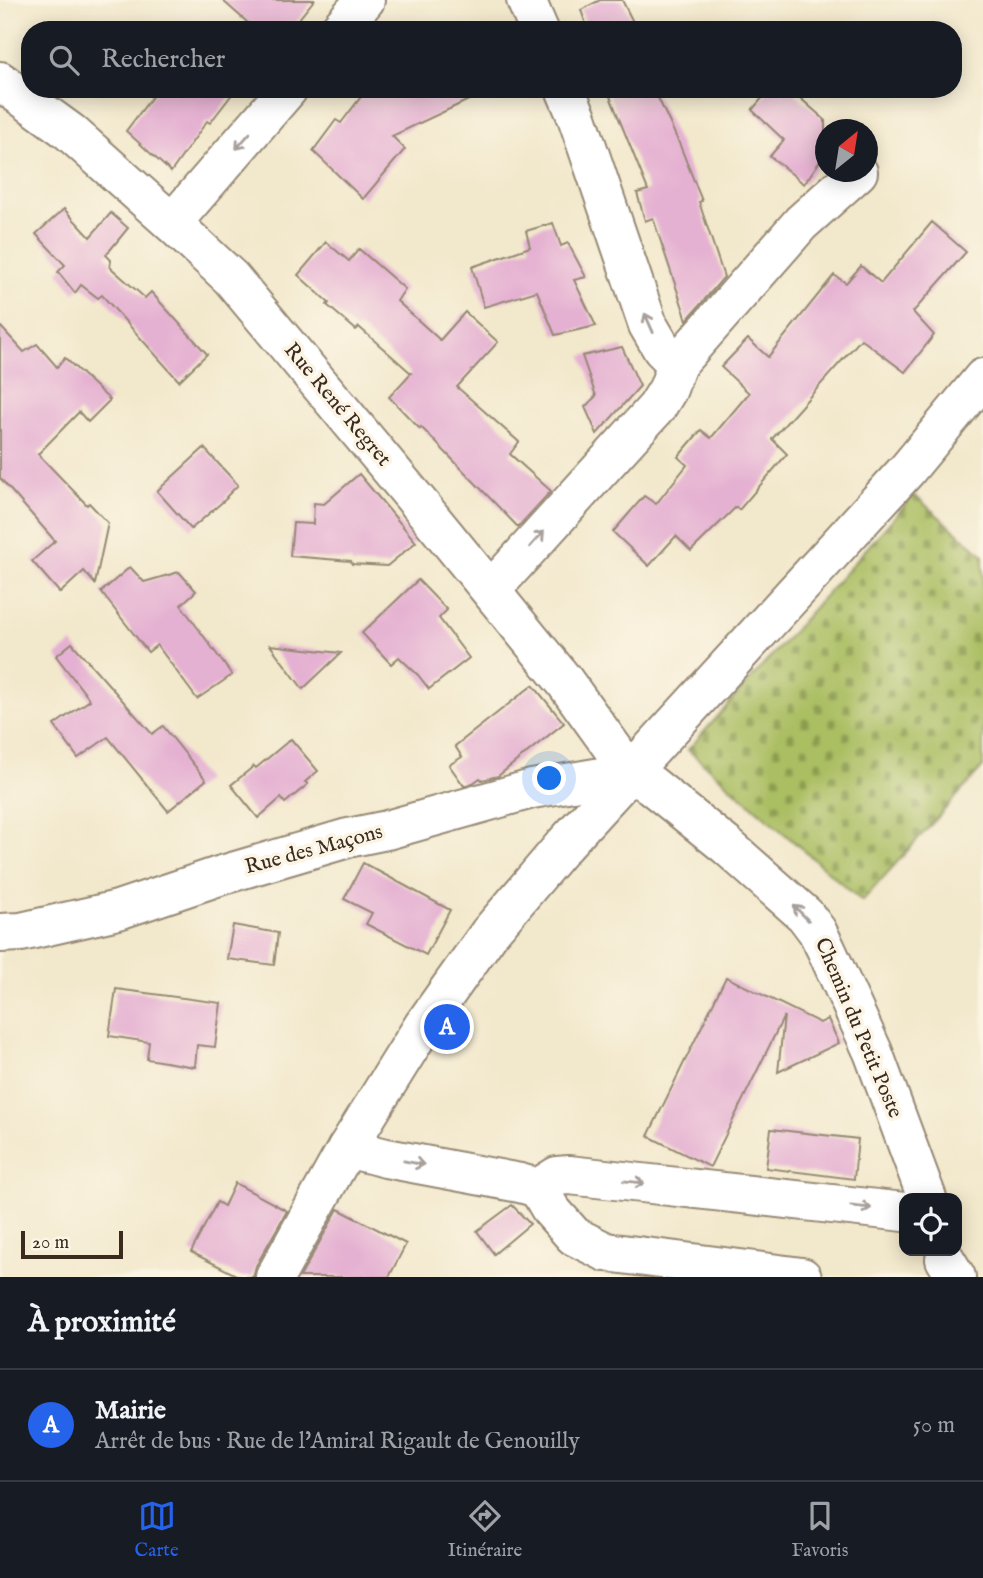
<!DOCTYPE html>
<html lang="fr">
<meta charset="utf-8">
<style>
:root{--surface:#171b24;--page:#20242c;--text:#f1f3f6;--muted:#9ea1a6;--line:#363941;--accent:#2563eb}
body{margin:0;font-family:"IM FELL English",serif;background:var(--page);color:var(--text)}
.controls{position:absolute;right:21px;bottom:21px;display:grid;overflow:hidden;border-radius:14px;box-shadow:0 4px 18px #0003}
.controls button{width:63px;height:63px;display:grid;place-items:center;padding:0;border:0;border-bottom:2px solid var(--line);background:var(--surface);color:var(--text);font:35px sans-serif}
.compass{position:absolute;left:815px;top:119px;width:63px;height:63px;border-radius:50%;background:var(--surface);box-shadow:0 4px 18px #0003;rotate:30deg}
.scale{position:absolute;left:21px;bottom:18px;width:102px;box-sizing:border-box;padding-left:7px;border:4px solid #3b2a1e;border-top:0;font-size:19px;line-height:24px;white-space:nowrap;color:#3b2a1e;-webkit-text-stroke:5px #fcf5e5;paint-order:stroke}
.you{position:absolute;left:550px;top:779px;width:24px;height:24px;margin:-18px;border:5px solid #fff;border-radius:50%;background:#1a73e8;box-shadow:0 0 0 10px #1a73e833}
.badge{display:grid;place-items:center;width:46px;height:46px;border-radius:50%;background:var(--accent);color:#fff;font-size:23px;font-weight:700}
.pin{position:absolute;translate:-50% -50%;border:4px solid #fff;box-shadow:0 2px 7px #0006}
.list{margin:0;padding:0;list-style:none}
h2{display:flex;justify-content:space-between;align-items:center;height:91px;margin:0;padding:0 28px;font-size:30px}
h2 small{font-size:23px;font-weight:400;color:var(--muted)}
.list li{display:grid;grid-template-columns:46px 1fr auto;gap:21px;align-items:center;box-sizing:border-box;height:112px;padding:0 28px;border-top:2px solid var(--line)}
.list b{display:block;font-size:26px;white-space:nowrap}
.list p{margin:0;font-size:23px;white-space:nowrap;color:var(--muted)}
.list em{font-size:23px;font-style:normal;color:var(--muted)}
.icon{flex:none;width:38px;height:38px;fill:none;stroke:currentColor;stroke-width:2;stroke-linecap:round;stroke-linejoin:round}
.map{position:relative;flex:none;width:983px;height:1277px;overflow:hidden}
.search{position:absolute;background:var(--surface);box-shadow:0 4px 18px #0003;left:21px;right:21px;top:21px;height:77px;display:flex;align-items:center;gap:18px;box-sizing:border-box;padding:0 24px;border-radius:28px;color:var(--muted);font-size:26px}
.sheet{height:203px;background:var(--surface)}
nav{display:flex;justify-content:space-around;align-items:center;box-sizing:border-box;height:98px;border-top:2px solid var(--line);background:var(--surface);font-size:19px;color:var(--muted)}
nav a{display:grid;justify-items:center;gap:4px}
nav .on{color:var(--accent)}
.map>svg:first-child{display:block}
.cemetery{fill:url(#cemetery-stones);stroke:#727440;stroke-width:2}
.building{fill:#e5b1d2}
.lines{fill:none;stroke-linecap:round;stroke-linejoin:round}
.minor-casing{stroke:#968975;stroke-width:42}
.tertiary-casing{stroke:#968975;stroke-width:42}
.minor{stroke:#fff;stroke-width:38}
.tertiary{stroke:#fff;stroke-width:38}
.oneway{stroke:#a79f9a}
.labels{text-anchor:middle;dominant-baseline:central;stroke-width:7;stroke-linejoin:round;paint-order:stroke}
.street-label{font-size:21px;fill:#3b2a1e;stroke:#fcf5e5}
</style>
<div class="map">
<svg width="983" height="1277" viewBox="0 0 983 1277">
<defs>
<pattern id="cemetery-stones" width="16" height="16" patternUnits="userSpaceOnUse" patternTransform="scale(1.75)"><rect width="16" height="16" fill="#aabe62"/><path d="M2 7V4a2 2 0 0 1 4 0v3zM10 15v-3a2 2 0 0 1 4 0v3z" fill="#8c9b50"/></pattern>
</defs>
<rect width="100%" height="100%" fill="#fcf5e5"/>
<filter id="ink" filterUnits="userSpaceOnUse"><feTurbulence type="fractalNoise" baseFrequency=".0143" numOctaves="2"/><feDisplacementMap in="SourceGraphic" scale="14" xChannelSelector="R" yChannelSelector="G"/><feConvolveMatrix kernelMatrix="1 2 1 2 8 2 1 2 1" color-interpolation-filters="sRGB"/></filter>
<filter id="wash" filterUnits="userSpaceOnUse"><feTurbulence type="fractalNoise" baseFrequency=".00686" numOctaves="4" result="noise"/><feDisplacementMap in="SourceGraphic" scale="28" xChannelSelector="R" yChannelSelector="G"/><feGaussianBlur stdDeviation="1.57" result="paint"/><feColorMatrix in="noise" values="0 0 0 0 0 0 0 0 0 0 0 0 0 0 0 0 0 1.4 0 .05"/><feComposite in="paint" operator="in"/></filter>
<g filter="url(#wash)">
<rect width="100%" height="100%" fill="#f2e8cc"/>
<!-- cemetery -->
<path class="cemetery" d="M914,495L983,555V767L862,901L688,750Z"/>
<g id="blocks">
<!-- building -->
<g class="building">
<path d="M222,0H314L290,30H256Z"/>
<path d="M600,0H622L637,30H588L581,10Z"/>
<path d="M158,89H236L210,123L207,121L171,172L126,131Z"/>
<path d="M367,89H492L392,136L405,149L363,199L313,151L336,120L341,123Z"/>
<path d="M607,89H654L679,143L702,201L699,202L724,277L687,320L653,218L645,221L637,193L648,190Z"/>
<path d="M770,89H790L825,120V154L804,184L770,156L784,140L752,110Z"/>
<path d="M64,209L90,237L111,213L128,228L106,255L111,260L110,267L145,298L151,292L207,354L179,381L102,295L98,298L81,285L75,293L58,272L65,265L36,234Z"/>
<path d="M932,222L966,252L913,312L934,335L905,372L861,339L772,439L787,454L739,510L736,507L691,551L676,536L649,566L613,532L644,496L656,504L687,465L678,457L701,430L711,438L749,393L721,367L748,339L768,357L834,275L846,283L861,266L881,283Z"/>
<path d="M553,223L561,246L568,243L586,277L574,280L596,326L555,335L537,291L484,307L472,267L530,247L526,231Z"/>
<path d="M326,242L349,261L359,249L405,289L397,301L440,340L465,312L498,342L457,387L519,442L510,454L551,491L518,527L421,427L420,429L389,397L411,373L359,327L356,330L327,305L329,303L298,275Z"/>
<path d="M0,326L24,352L37,344L57,367L65,358L110,400L88,422L79,412L38,454L87,505L89,503L108,523L95,584L84,571L60,593L32,561L55,541L0,478Z"/>
<path d="M622,347L640,386L597,434L585,407L596,396L582,356Z"/>
<path d="M204,448L238,485L226,497L227,498L191,529L157,491Z"/>
<path d="M359,474L416,542L387,566L352,564L351,561L290,556L293,523L313,524L314,503L324,504Z"/>
<path d="M130,567L144,582L179,572L196,591L181,605L232,675L197,699L157,645L148,652L101,592Z"/>
<path d="M418,580L447,610L439,618L469,658L429,689L418,675L399,657L391,664L362,633Z"/>
<path d="M72,643L152,734L163,726L206,780L168,811L108,737L78,758L54,725L90,700L56,656Z"/>
<path d="M270,645L341,653L303,689Z"/>
<path d="M533,685L564,723L498,776L482,780L480,778L473,783L464,786L449,765L462,757L455,746Z"/>
<path d="M291,739L318,771L305,782L308,784L285,803L281,798L258,818L231,785L254,766L256,768Z"/>
<path d="M363,863L450,910L426,955L366,924L372,913L344,899Z"/>
<path d="M233,925L278,933L274,965L227,959Z"/>
<path d="M726,977L820,1023L828,1019L839,1043L778,1072L784,1016L710,1167L648,1136Z"/>
<path d="M116,989L221,1003L215,1047L197,1045L195,1067L147,1059L149,1042L109,1036Z"/>
<path d="M771,1129L858,1139L854,1179L766,1168Z"/>
<path d="M235,1183L287,1211L256,1266L253,1277H240L191,1252L217,1202L224,1206Z"/>
<path d="M512,1205L530,1224L494,1254L477,1231Z"/>
<path d="M338,1209L406,1244L389,1277H300Z"/>
</g>
</g>
</g>
<g filter="url(#ink)">
<use href="#blocks" fill-opacity="0" stroke="#968975" stroke-width="2"/>
<g class="lines">
<defs>
<g id="minor">
<path d="M526,0L539,30"/>
<path d="M339,30L365,0"/>
<path d="M0,81L70,132L172,223L231,278L422,507L565,682L630,772L651,785L727,846L805,915L817,931L826,949L873,1052L927,1198"/>
<path d="M172,223L288,89"/>
<path d="M677,364L801,223L858,172"/>
<path d="M491,590L657,407L668,389L677,364L662,349L648,325L577,117L565,89"/>
<path d="M0,933L21,932L118,910L219,876L348,838L387,830L532,789L630,772"/>
<path d="M347,1148L386,1158L520,1183L538,1188L557,1176L569,1175L904,1212"/>
<path d="M538,1188L551,1210L574,1236L606,1252L802,1277"/>
<path d="M945,1259L956,1277"/>
</g>
<path id="tertiary" d="M275,1277L347,1148L423,1026L490,932L563,846L907,470L983,378"/>
</defs>
<!-- minor casing -->
<use href="#minor" class="minor-casing"/>
<!-- tertiary casing -->
<use href="#tertiary" class="tertiary-casing"/>
<!-- minor -->
<use href="#minor" class="minor"/>
<!-- tertiary -->
<use href="#tertiary" class="tertiary"/>
</g>
<!-- one-way arrows -->
<defs><path id="oneway-shaft" d="M-6 0H5M1.5-3L5.5 0L1.5 3" fill="none" stroke-width="1.6" stroke-linecap="round" stroke-linejoin="round" transform="scale(1.75)"/></defs>
<g class="oneway">
<use href="#oneway-shaft" transform="translate(243 141) rotate(131)"/>
<use href="#oneway-shaft" transform="translate(649 323) rotate(-114)"/>
<use href="#oneway-shaft" transform="translate(537 539) rotate(-48)"/>
<use href="#oneway-shaft" transform="translate(801 913) rotate(-135)"/>
<use href="#oneway-shaft" transform="translate(414 1163) rotate(11)"/>
<use href="#oneway-shaft" transform="translate(634 1182) rotate(6)"/>
<use href="#oneway-shaft" transform="translate(861 1207) rotate(6)"/>
</g>
</g>
<g class="labels">
<!-- street labels -->
<g class="street-label">
<text transform="translate(337 405) rotate(50)">Rue René Regret</text>
<text transform="translate(314 850) rotate(-15)">Rue des Maçons</text>
<text transform="translate(858 1028) rotate(67)">Chemin du Petit Poste</text>
</g>
</g>
</svg>
<div class="controls">
<button><svg class="icon" aria-label="locate" viewBox="0 0 24 24"><circle cx="12" cy="12" r="6"/><path d="M12 2v4M12 18v4M2 12h4M18 12h4"/></svg></button>
</div>
<svg class="compass" viewBox="-18 -18 36 36"><path d="M0-13l5 13h-10z" fill="#e53935"/><path d="M0 13l5-13h-10z" fill="#9ea1a6"/></svg>
<div class="scale">20 m</div>
<div class="you"></div>
<div class="pin badge" style="left:447px;top:1027px">A</div>
<div class="search"><svg class="icon" aria-label="search" viewBox="0 0 24 24"><circle cx="10" cy="10" r="6"/><path d="M15 15l6 6"/></svg>Rechercher</div>
</div>
<section class="sheet">
<h2>À proximité<small></small></h2>
<ul class="list">
<li><span class="badge">A</span><div><b>Mairie</b><p>Arrêt de bus · Rue de l'Amiral Rigault de Genouilly</p></div><em>50 m</em></li>
</ul>
</section>
<nav>
<a class="on"><svg class="icon" aria-label="map" viewBox="0 0 24 24"><path d="M3 6l6-2 6 2 6-2v14l-6 2-6-2-6 2zM9 4v14M15 6v14"/></svg>Carte</a>
<a><svg class="icon" aria-label="directions" viewBox="0 0 24 24"><path d="M12 3l9 9-9 9-9-9zM9 14v-3h6M13 9l2 2-2 2"/></svg>Itinéraire</a>
<a><svg class="icon" aria-label="saved" viewBox="0 0 24 24"><path d="M7 4h10v16l-5-4-5 4z"/></svg>Favoris</a>
</nav>
